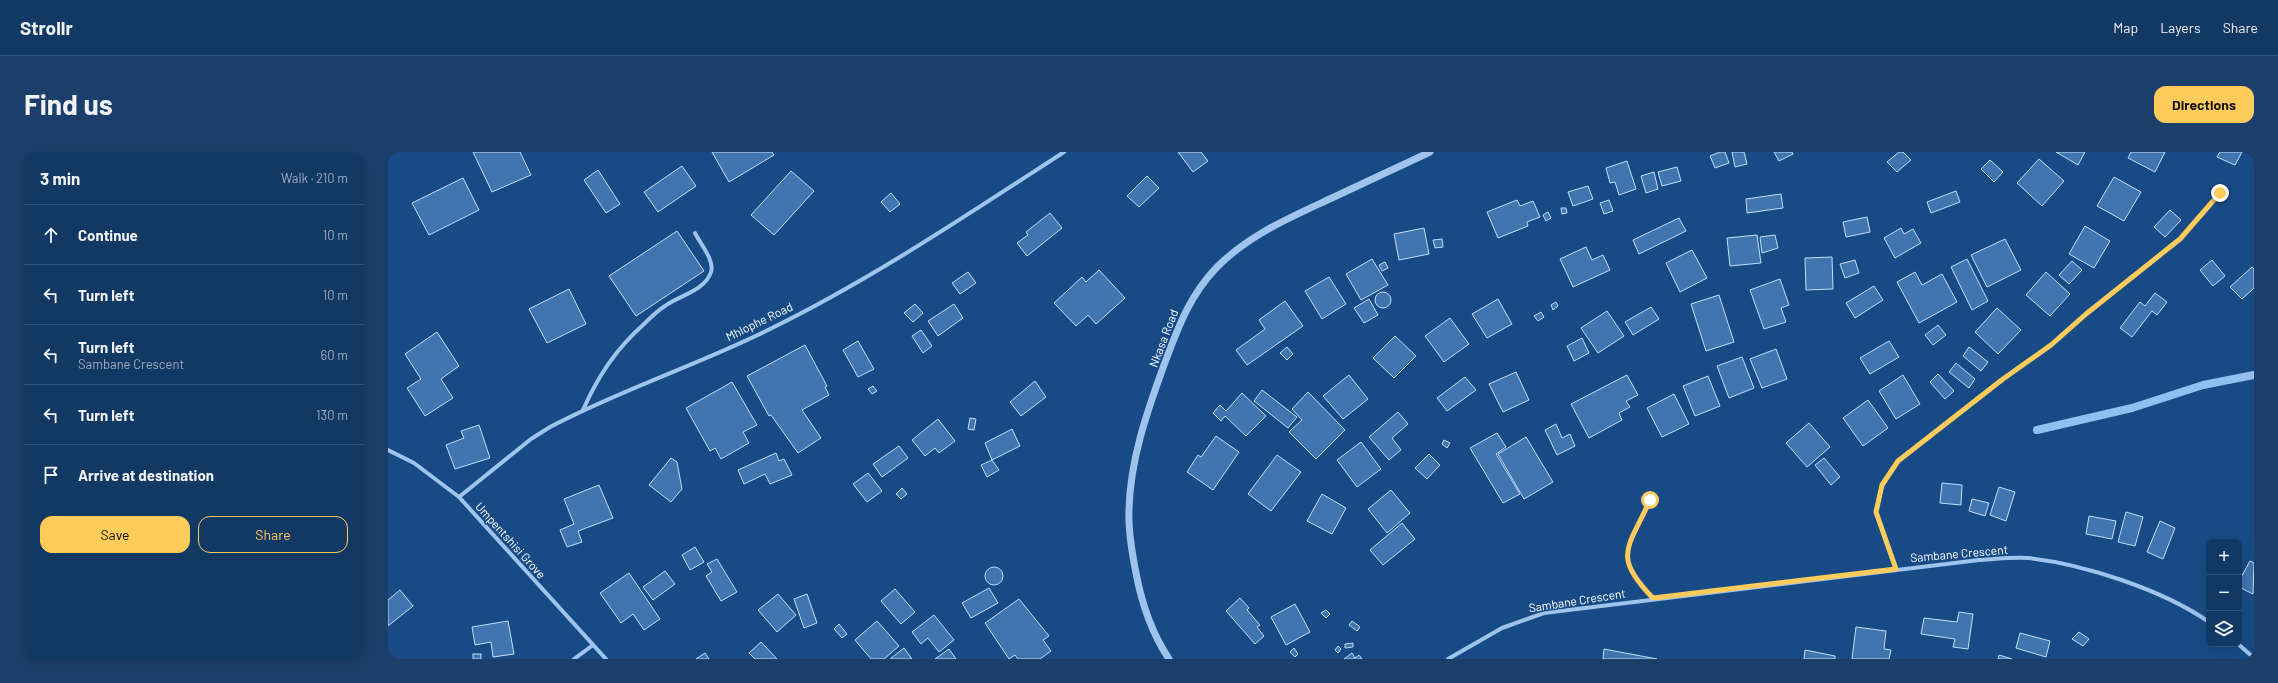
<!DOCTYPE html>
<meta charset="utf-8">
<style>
:root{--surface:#123864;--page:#1b3f6a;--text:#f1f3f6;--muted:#9cacbf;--line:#315278;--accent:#ffcb5a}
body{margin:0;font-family:Barlow,sans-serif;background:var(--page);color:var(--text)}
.controls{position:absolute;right:12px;bottom:12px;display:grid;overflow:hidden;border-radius:8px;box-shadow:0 4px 16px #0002}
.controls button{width:36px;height:36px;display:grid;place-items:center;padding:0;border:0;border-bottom:1px solid var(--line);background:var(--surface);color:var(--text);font:20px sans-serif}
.stop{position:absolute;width:12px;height:12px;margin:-9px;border:3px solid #ffcb5a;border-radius:50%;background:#fff}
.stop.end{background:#ffcb5a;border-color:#fff;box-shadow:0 1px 4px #0008}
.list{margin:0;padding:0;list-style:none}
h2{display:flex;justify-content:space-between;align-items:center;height:52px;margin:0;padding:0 16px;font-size:17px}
h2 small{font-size:13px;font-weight:400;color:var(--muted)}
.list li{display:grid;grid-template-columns:26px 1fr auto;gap:12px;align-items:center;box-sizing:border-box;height:60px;padding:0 16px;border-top:1px solid var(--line)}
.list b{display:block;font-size:15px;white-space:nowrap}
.list p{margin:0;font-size:13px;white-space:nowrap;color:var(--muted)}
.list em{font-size:13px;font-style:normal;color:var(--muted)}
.actions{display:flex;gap:8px;padding:12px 16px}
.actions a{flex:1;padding:9px 0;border:1px solid var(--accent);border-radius:12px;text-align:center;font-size:14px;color:var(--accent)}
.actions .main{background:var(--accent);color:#111}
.icon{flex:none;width:22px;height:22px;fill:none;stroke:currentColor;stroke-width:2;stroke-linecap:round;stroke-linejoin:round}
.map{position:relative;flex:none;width:1866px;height:507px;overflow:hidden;border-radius:12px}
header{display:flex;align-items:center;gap:24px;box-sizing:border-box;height:56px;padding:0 20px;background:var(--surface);border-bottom:1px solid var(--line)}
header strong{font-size:19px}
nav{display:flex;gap:22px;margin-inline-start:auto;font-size:14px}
.intro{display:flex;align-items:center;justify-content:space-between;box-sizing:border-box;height:96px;padding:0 24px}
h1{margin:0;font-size:28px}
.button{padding:10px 18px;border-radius:12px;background:var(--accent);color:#111;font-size:14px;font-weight:700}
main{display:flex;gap:24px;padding:0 24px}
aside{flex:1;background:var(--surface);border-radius:12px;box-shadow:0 4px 16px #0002}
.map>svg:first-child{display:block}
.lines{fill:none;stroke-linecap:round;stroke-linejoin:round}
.stream{stroke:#91bfef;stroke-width:8}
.building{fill:#4175af;stroke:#c4ddf9}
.service{stroke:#9ec3ec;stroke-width:3}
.minor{stroke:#9ec3ec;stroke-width:4}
.tertiary{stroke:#9ec3ec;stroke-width:7}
.route{stroke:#ffcb5a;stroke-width:5}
.labels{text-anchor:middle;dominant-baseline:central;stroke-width:3;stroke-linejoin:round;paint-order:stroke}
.street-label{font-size:12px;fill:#fff;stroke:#184b85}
</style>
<header>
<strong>Strollr</strong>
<nav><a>Map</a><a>Layers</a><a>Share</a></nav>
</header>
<div class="intro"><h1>Find us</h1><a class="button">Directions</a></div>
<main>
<aside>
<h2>3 min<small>Walk · 210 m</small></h2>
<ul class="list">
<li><svg class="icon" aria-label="ahead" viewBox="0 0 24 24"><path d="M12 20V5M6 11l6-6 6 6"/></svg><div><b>Continue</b></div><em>10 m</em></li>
<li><svg class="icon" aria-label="left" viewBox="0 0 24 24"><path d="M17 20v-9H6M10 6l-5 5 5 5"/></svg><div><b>Turn left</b></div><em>10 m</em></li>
<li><svg class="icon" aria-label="left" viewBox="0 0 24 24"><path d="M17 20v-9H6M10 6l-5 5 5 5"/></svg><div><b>Turn left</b><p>Sambane Crescent</p></div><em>60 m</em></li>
<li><svg class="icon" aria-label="left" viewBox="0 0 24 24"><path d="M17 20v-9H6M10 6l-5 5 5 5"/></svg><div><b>Turn left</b></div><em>130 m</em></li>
<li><svg class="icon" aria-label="arrive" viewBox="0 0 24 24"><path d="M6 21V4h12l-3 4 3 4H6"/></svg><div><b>Arrive at destination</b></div></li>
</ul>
<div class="actions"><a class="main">Save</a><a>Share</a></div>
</aside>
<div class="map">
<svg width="1866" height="507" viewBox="0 0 1866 507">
<rect width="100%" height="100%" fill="#184b85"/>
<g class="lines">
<!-- stream -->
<path class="stream" d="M1649,278L1744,256L1815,233L1866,223"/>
</g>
<!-- building -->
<g class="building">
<path d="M85,0H132L143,23L104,40Z"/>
<path d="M324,0H384L386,3L341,30Z"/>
<path d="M790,0H813L820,9L805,20Z"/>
<path d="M1332,0H1337L1341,11L1327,16L1322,4Z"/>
<path d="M1344,0H1356L1359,12L1347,15Z"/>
<path d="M1386,0H1404L1405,2L1391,9Z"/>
<path d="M1511,0H1515L1523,8L1509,20L1499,10Z"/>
<path d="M1668,0H1697L1690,13Z"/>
<path d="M1743,0H1777L1767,20L1740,6Z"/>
<path d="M1832,0H1854L1847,13L1829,5Z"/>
<path d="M1651,7L1676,29L1654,54L1629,31Z"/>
<path d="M1602,8L1615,20L1606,30L1593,17Z"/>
<path d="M1239,9L1248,37L1231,43L1227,30L1222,31L1218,16Z"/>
<path d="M294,14L308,34L270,60L256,40Z"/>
<path d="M1289,15L1293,29L1274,34L1270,20Z"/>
<path d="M210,18L232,52L218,61L196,28Z"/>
<path d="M403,19L426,39L386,83L363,63Z"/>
<path d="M1266,20L1270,37L1258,41L1253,24Z"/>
<path d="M759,24L771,36L751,55L739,44Z"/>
<path d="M1726,25L1753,40L1736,69L1709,54Z"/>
<path d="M75,26L91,58L41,83L24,51Z"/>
<path d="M1200,34L1205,47L1185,54L1180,40Z"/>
<path d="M1568,39L1572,50L1543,61L1539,50Z"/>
<path d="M503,41L512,52L502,60L493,50Z"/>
<path d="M1393,42L1395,56L1359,61L1358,47Z"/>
<path d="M1129,48L1132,54L1145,49L1152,65L1139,70L1140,74L1110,86L1099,60Z"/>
<path d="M1221,48L1225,59L1216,62L1212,51Z"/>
<path d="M1173,56H1178L1179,61L1174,62Z"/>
<path d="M1782,58L1793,68L1777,85L1766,75Z"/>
<path d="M1160,60L1163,66L1158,69L1155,63Z"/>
<path d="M662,61L674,76L639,104L629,91L640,83L638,80Z"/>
<path d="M1479,65L1482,80L1458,85L1455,70Z"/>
<path d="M1291,66L1298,79L1251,102L1245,88Z"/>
<path d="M1697,74L1722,89L1706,116L1681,102Z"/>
<path d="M1036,76L1041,102L1011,108L1006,82Z"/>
<path d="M1513,76L1516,82L1525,77L1533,91L1507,106L1496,86Z"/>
<path d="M289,79L316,119L248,164L221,124Z"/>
<path d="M1369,83L1373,111L1342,114L1339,86Z"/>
<path d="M1387,83L1390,96L1374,101L1372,85Z"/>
<path d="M1054,87L1055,95L1047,96L1045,88Z"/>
<path d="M1617,87L1633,118L1599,135L1583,103Z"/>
<path d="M1198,95L1204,108L1215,103L1222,118L1185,135L1172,107Z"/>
<path d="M1304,98L1319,126L1292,140L1278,111Z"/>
<path d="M1444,105L1445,137L1418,138L1417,106Z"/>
<path d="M984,107L1000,133L973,148L958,122Z"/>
<path d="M1579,107L1600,149L1584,158L1563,115Z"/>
<path d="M1467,108L1471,121L1457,126L1452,112Z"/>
<path d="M1824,108L1837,124L1825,134L1812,118Z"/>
<path d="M1684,109L1694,118L1681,132L1671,123Z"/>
<path d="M997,110L1000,116L994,119L991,113Z"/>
<path d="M1864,115L1866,117V136L1854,147L1842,135Z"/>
<path d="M711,118L737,146L708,172L700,163L688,174L666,151L694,125L698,130Z"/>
<path d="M580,120L588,131L572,142L564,131Z"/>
<path d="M1527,120L1534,133L1554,122L1569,150L1531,171L1509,130Z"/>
<path d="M1658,120L1682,142L1662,164L1638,143Z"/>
<path d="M941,125L958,152L934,167L917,139Z"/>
<path d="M1392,127L1401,153L1393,156L1398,170L1376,177L1362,138Z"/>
<path d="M1486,134L1495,148L1467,166L1458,151Z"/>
<path d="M181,137L198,172L159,191L141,157Z"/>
<circle cx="995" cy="148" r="8"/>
<path d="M1767,141L1779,150L1769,163L1764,159L1744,185L1732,176L1752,150L1757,154Z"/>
<path d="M1331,143L1346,190L1318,199L1303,152Z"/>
<path d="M981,147L990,163L976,171L966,156Z"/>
<path d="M1110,147L1124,172L1099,186L1084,162Z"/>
<path d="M897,149L915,174L859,213L848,198L877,177L871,168Z"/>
<path d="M1168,150L1170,154L1165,158L1163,153Z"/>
<path d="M527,152L535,161L525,170L516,161Z"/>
<path d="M566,152L575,166L550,184L540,169Z"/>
<path d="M1263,155L1271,167L1245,183L1237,170Z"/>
<path d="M1609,156L1633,178L1610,202L1587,180Z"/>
<path d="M1219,159L1236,184L1210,201L1193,176Z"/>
<path d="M1153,160L1156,165L1150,169L1146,164Z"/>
<path d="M1062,166L1081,192L1056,210L1037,184Z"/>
<path d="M1550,173L1558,183L1545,193L1537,183Z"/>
<path d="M533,178L544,194L535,201L524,184Z"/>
<path d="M49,180L71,214L53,227L65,246L37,264L19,236L33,227L17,202Z"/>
<path d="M1007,184L1028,204L1006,226L985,206Z"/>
<path d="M1194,186L1201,201L1186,209L1179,194Z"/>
<path d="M470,189L486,217L470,225L455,198Z"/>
<path d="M1501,189L1511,205L1482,222L1472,206Z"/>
<path d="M417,193L439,234L437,235L441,243L414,258L433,286L410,301L383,263L381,264L359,224Z"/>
<path d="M899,195L905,202L899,208L892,201Z"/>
<path d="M1581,195L1600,210L1593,219L1575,204Z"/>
<path d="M1388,197L1399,227L1374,236L1362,207Z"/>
<path d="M1354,205L1366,236L1341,246L1329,214Z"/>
<path d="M1568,211L1587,227L1581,236L1561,220Z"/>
<path d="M1128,220L1141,248L1115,260L1101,232Z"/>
<path d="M1550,222L1566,239L1557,247L1542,230Z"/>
<path d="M961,223L980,247L955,267L935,244Z"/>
<path d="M1239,223L1250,243L1238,249L1242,255L1231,261L1234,268L1201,286L1183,252Z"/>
<path d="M1515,223L1532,252L1508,267L1491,239Z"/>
<path d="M1320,224L1332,254L1307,264L1295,234Z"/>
<path d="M1077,225L1088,238L1059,259L1049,246Z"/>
<path d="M647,229L658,245L633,264L622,250Z"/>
<path d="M344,230L369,273L355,280L361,291L333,307L327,296L322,299L298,256Z"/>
<path d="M485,234L489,239L484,242L480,237Z"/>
<path d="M874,238L909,265L900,276L866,249Z"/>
<path d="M920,240L957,278L928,307L901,280L914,268L904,257Z"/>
<path d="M854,241L878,264L858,284L837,264L833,269L825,261L832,253L838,259Z"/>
<path d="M1286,242L1301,272L1274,285L1259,256Z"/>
<path d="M1480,248L1500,276L1475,294L1455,266Z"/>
<path d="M1010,260L1020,272L1004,286L1013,298L1001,308L981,285Z"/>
<path d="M582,266L588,267L586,278L580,277Z"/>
<path d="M550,267L567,289L551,301L547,296L537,304L524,288Z"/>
<path d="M1421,271L1442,295L1419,315L1398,291Z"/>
<path d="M1168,272L1174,286L1182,282L1187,294L1169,303L1157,278Z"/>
<path d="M91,273L102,306L67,317L58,293L76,286L73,279Z"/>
<path d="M624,277L632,294L604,308L597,291Z"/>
<path d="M1109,281L1118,295L1108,302L1132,342L1115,351L1082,296Z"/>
<path d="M828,284L851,300L825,338L799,320L810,303L813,305Z"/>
<path d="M1138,285L1165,330L1136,347L1110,302Z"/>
<path d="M1056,288L1062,291L1059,296L1054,292Z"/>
<path d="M973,290L993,317L969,335L949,308Z"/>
<path d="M511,294L520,306L494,325L485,312Z"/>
<path d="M388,301L391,309L396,307L404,323L382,332L377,322L356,332L350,318Z"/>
<path d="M1041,302L1052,313L1039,327L1027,316Z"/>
<path d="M889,303L913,320L883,359L860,342Z"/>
<path d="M283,306L289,310L294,337L283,350L261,333Z"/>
<path d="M1436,306L1452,325L1443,333L1427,313Z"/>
<path d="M604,308L611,318L599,325L593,313Z"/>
<path d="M480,321L494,339L479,350L465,332Z"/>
<path d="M1554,331L1574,333L1573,353L1552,351Z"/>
<path d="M211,333L225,366L190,379L194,390L179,395L172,378L186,372L176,347Z"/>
<path d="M1611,335L1627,340L1618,369L1602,363Z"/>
<path d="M514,336L519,342L513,347L508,342Z"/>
<path d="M1003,338L1022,361L999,381L980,357Z"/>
<path d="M934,342L958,356L944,382L919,369Z"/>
<path d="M1584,347L1601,351L1597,364L1581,359Z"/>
<path d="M1738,360L1755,365L1747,394L1730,390Z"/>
<path d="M1701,364L1728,369L1724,387L1698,382Z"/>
<path d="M1772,369L1787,376L1775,407L1759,400Z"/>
<path d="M1014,371L1027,387L995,413L982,398Z"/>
<path d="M307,395L316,410L302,418L294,403Z"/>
<path d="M329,407L349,440L333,449L318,424L324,420L319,412Z"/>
<path d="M1862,409L1866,411L1865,442L1851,435V429Z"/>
<circle cx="606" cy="424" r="9"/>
<path d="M277,419L287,432L265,448L255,435Z"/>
<path d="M241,421L272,467L256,478L245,462L233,471L212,441Z"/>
<path d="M601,436L610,451L583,466L574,451Z"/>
<path d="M507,437L527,460L513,472L493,449Z"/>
<path d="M12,438L25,454L0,474V448Z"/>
<path d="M390,442L408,463L389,480L370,458Z"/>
<path d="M419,442L429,471L416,476L406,447Z"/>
<path d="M852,446L861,456L859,458L872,473L869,475L876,484L867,492L838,459Z"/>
<path d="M631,447L661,484L655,488L663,499L652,507H630L627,503L621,507L597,471Z"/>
<path d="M907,452L922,480L898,493L883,465Z"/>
<path d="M938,458L942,462L938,466L933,461Z"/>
<path d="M1571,460L1585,462L1580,497L1565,495L1567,487L1533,482L1536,466L1569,470Z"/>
<path d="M546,463L566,488L551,500L540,486L533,492L524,480Z"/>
<path d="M120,469L126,502L105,505L103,490L87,493L84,475Z"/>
<path d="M489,469L511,494L496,507H483L467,488Z"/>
<path d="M964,469L972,475L969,479L961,473Z"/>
<path d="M451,472L459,482L454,486L446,477Z"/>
<path d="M1468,475L1498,479L1496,497L1503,498L1501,507H1464Z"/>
<path d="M1691,480L1701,487L1695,494L1684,487Z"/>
<path d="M1632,481L1662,489L1658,505L1628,496Z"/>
<path d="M373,490L389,507H367L361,501Z"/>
<path d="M965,491V495L957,496V492Z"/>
<path d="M950,494L953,497L950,501L947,498Z"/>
<path d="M516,496L524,507H502Z"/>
<path d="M906,496L910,502L907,505L902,500Z"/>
<path d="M561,497L568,507H547Z"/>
<path d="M1216,497L1269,507H1215Z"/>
<path d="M1417,498L1447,504V507H1416Z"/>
<path d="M317,501L321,507H308Z"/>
<path d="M964,501L967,506L971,503L974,507H956Z"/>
<rect x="85" y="502" width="8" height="5"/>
<path d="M1611,503L1624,507H1610Z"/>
</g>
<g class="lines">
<!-- service -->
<path class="service" d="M1262,348C1241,397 1223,403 1265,446"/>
<!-- minor -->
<g class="minor">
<path d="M195,258C210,224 228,197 256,172C262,166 269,159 277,154C290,144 317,139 323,120C327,109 312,91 307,81"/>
<path d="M0,298L26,311L71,345L218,507"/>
<path d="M71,345L143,287L162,275C232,238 307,214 378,179C481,129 579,63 676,0"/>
<path d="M1508,417L1488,360L1494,333L1510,309L1615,227L1663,193L1698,162L1792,87L1832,41"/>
<path d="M1850,492L1866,506"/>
<path d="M186,507L205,493"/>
<path d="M1060,507L1114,476L1156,461L1591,408C1607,407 1624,405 1640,406C1696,412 1775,438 1821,470"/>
</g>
<!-- tertiary -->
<path class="tertiary" d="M781,507C763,480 754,453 748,421C744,401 740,379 741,358C742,308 759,260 776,213C790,176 801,144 829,115C862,82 905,64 946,45C978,30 1010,15 1042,0"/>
</g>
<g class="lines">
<!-- route -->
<path class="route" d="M1262,348C1241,396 1223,403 1265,446L1508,417L1488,360L1494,333L1510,309L1615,227L1663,193L1698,162L1792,87L1832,41"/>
</g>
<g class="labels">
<!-- street labels -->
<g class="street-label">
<text transform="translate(371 169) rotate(-26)">Mhlophe Road</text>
<text transform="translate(775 186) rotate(-69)">Nkasa Road</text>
<text transform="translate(123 388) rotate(48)">Umpentshisi Grove</text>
<text transform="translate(1571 401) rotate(-5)">Sambane Crescent</text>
<text transform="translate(1189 448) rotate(-9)">Sambane Crescent</text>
</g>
</g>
</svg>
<div class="controls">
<button>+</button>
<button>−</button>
<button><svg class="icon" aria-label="layers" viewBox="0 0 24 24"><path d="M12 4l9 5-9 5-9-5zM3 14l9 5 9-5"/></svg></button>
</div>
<div class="stop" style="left:1262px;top:348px"></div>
<div class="stop end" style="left:1832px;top:41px"></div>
</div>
</main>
